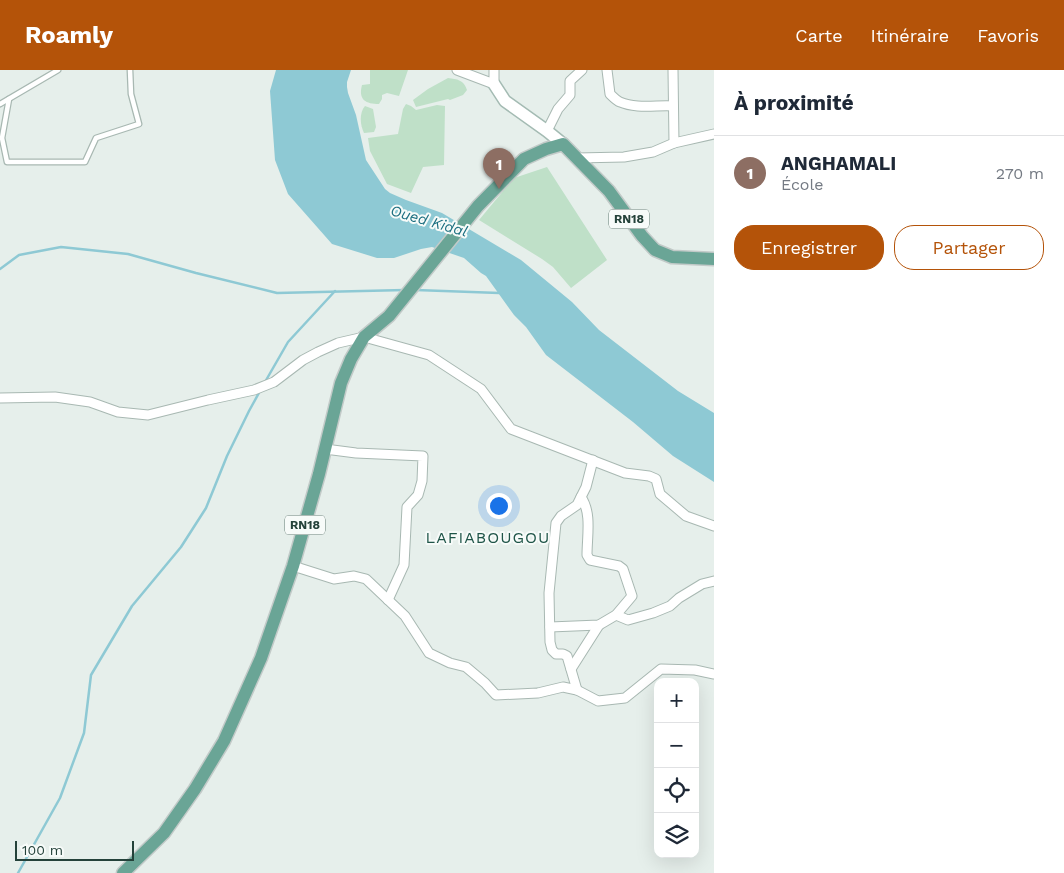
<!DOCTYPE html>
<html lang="fr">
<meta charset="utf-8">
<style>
:root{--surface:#fff;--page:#f6f6f7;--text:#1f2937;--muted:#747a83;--line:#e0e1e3;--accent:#b45309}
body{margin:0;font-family:"Work Sans",sans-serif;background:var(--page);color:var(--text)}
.controls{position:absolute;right:15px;bottom:15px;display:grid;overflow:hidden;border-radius:10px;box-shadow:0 5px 20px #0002}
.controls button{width:45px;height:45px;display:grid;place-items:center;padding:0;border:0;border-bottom:1px solid var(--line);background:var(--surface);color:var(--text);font:25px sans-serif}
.scale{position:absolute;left:15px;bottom:12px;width:119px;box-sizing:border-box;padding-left:5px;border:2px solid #24423a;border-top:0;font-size:14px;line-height:18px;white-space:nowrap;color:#24423a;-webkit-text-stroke:4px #f7fbf9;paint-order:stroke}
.you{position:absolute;left:498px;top:435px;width:18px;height:18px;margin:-12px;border:4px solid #fff;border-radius:50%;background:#1a73e8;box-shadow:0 0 0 8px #1a73e833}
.badge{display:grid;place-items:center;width:32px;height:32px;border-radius:50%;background:var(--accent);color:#fff;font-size:16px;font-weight:700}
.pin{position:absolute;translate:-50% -41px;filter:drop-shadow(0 1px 2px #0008)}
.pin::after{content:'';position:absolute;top:26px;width:18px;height:15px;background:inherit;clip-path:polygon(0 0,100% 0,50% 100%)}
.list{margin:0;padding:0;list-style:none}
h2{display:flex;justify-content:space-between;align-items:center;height:65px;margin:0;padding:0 20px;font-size:21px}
h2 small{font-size:16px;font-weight:400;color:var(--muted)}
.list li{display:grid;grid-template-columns:32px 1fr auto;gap:15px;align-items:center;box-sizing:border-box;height:75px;padding:0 20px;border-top:1px solid var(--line)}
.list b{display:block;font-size:19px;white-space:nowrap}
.list p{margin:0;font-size:16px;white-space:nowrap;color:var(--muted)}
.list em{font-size:16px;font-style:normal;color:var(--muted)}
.actions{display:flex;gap:10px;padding:15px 20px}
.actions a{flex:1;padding:11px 0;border:1px solid var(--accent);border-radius:20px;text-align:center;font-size:18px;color:var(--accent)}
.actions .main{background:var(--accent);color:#fff}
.icon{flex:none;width:28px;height:28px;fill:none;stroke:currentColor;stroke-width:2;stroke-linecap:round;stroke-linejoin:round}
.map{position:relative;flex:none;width:714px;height:803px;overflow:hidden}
header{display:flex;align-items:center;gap:30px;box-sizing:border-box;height:70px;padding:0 25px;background:var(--accent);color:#fff}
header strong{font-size:24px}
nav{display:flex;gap:28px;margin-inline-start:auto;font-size:18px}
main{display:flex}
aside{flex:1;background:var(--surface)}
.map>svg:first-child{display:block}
.green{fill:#bfe0c8}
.water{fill:#8ec9d4}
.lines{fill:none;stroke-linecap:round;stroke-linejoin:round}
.stream{stroke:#8ec9d4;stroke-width:2.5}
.lane-casing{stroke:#a8b8b2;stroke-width:7}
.street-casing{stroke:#a8b8b2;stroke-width:11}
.secondary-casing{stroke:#a4bbb3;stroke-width:14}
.primary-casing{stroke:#c2cac8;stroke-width:15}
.lane{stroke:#fff;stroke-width:4.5}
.street{stroke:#fff;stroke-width:9}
.secondary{stroke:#fff;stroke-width:11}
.primary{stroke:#6aa596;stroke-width:12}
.labels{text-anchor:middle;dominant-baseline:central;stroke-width:4;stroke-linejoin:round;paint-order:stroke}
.shield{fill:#f7fbf9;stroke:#637a73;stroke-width:1}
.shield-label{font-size:12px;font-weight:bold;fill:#24423a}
.water-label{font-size:15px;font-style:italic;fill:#1c6f80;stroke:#f7fbf9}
.quarter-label{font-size:16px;letter-spacing:1px;fill:#1f5548;stroke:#f7fbf9}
</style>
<header>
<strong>Roamly</strong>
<nav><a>Carte</a><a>Itinéraire</a><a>Favoris</a></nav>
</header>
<main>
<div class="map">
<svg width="714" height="803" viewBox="0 0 714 803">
<rect width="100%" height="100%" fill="#e6efeb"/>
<!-- green -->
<g class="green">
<path d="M370,0H408L399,26L387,23L382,25V29L379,34C366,34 358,30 362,15L370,14Z"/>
<path d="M448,8C457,9 464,10 467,20L463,25L450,30L448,29L416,37L413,30L428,19Z"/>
<path d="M406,34L411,36L416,40L437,35L445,36L444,95L423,97L411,123L387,114L370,81L368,68L398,64L403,39Z"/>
<path d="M365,36L373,39L376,57L374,62L364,63C360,55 359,43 365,36Z"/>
<path d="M547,97L607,190L571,218L553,197L542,189L479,150L514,108Z"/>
</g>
<!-- water -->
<path class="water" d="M276,0H351L347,12V17L348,23L356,45L366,90L385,119L390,123L406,130L442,143L521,190L572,232L599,260L678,321L714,343V412L673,386L633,352L546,285L526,257L514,245L486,206L481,203L464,188L432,177L421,179L394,188H377L332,174L288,124L275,90L270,21Z"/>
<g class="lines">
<!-- stream -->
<g class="stream">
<path d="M0,199L19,185L61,177L128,184L196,203L277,223L405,220"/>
<path d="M416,220L499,223"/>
<path d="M265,312L288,272L335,221"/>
<path d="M18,803L60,728L84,663L91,605L132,536L181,477L206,438L227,386L249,341L260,321"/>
</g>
<defs>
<g id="lane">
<path d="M9,29L2,68L7,92H85L96,68L139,54L131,24L130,0"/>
<path d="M0,34L58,0"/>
</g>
<g id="street">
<path d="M457,0L494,14V0"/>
<path d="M607,0L610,24C613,27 617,31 620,32C636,39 656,35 673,36"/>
<path d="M547,61L558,39L570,25V11L582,0"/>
<path d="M674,73L714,64"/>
<path d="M577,88L624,87L653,82L674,73L673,0"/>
<path d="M0,328L55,327L90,332L118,342L148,345L208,330L254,320L274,312L303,290L318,282L338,273L364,267L429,285L481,319L511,359L625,403L649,406L656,409L660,424L686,446L714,456"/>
<path d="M325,379L356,383L423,386L422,411L418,425L407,437L404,495L388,530"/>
<path d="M293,496L334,509L354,506L366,509L405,546L429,583L450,593L466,597L485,613L496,625L538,623L563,617L577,620L598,631L625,628L661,599L695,600L714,604"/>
<path d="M616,545L628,550L653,543L670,536L679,528L702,514L714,511"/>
<path d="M550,557L599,555L616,545L632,526L623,499L619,496L590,490L587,485C587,466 592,443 581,427"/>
<path d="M571,599L599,555"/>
<path d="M577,620L567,586L563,584H556L552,580L550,572L549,523L556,453L561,446L577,435L586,417L593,390"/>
</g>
<path id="secondary" d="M494,14L505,31L547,61L563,74"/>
<path id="primary" d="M123,803L164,763L195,719L224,671L261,588L293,496L319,404L341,313L351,289L364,267L389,246L478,136L524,89L546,79L563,74L609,121L642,166L655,180L672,187L714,189"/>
</defs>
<!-- lane casing -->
<use href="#lane" class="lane-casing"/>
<!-- street casing -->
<use href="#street" class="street-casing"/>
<!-- secondary casing -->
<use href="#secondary" class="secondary-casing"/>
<!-- primary casing -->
<use href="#primary" class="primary-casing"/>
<!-- lane -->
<use href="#lane" class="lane"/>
<!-- street -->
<use href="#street" class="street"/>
<!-- secondary -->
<use href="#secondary" class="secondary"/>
<!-- primary -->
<use href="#primary" class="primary"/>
</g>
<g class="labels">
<!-- shield labels -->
<g class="shield">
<rect x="609" y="139.5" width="40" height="19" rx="4"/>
<rect x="285" y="445.5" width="40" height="19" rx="4"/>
</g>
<g class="shield-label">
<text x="629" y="149">RN18</text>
<text x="305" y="455">RN18</text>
</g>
<!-- water labels -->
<g class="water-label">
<text transform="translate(429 151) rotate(16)">Oued Kidal</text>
</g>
<!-- quarter labels -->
<g class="quarter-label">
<text x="488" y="467">LAFIABOUGOU</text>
</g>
</g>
</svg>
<div class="controls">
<button>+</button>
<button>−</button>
<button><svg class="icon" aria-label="locate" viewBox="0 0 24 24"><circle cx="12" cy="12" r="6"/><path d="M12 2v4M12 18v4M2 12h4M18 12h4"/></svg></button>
<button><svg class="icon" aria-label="layers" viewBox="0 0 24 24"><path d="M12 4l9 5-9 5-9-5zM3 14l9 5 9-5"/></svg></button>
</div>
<div class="scale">100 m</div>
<div class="you"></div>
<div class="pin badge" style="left:499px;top:119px;background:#8d6e63">1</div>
</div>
<aside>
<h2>À proximité<small></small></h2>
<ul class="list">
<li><span class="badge" style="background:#8d6e63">1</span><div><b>ANGHAMALI</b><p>École</p></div><em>270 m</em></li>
</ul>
<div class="actions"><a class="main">Enregistrer</a><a>Partager</a></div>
</aside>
</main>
